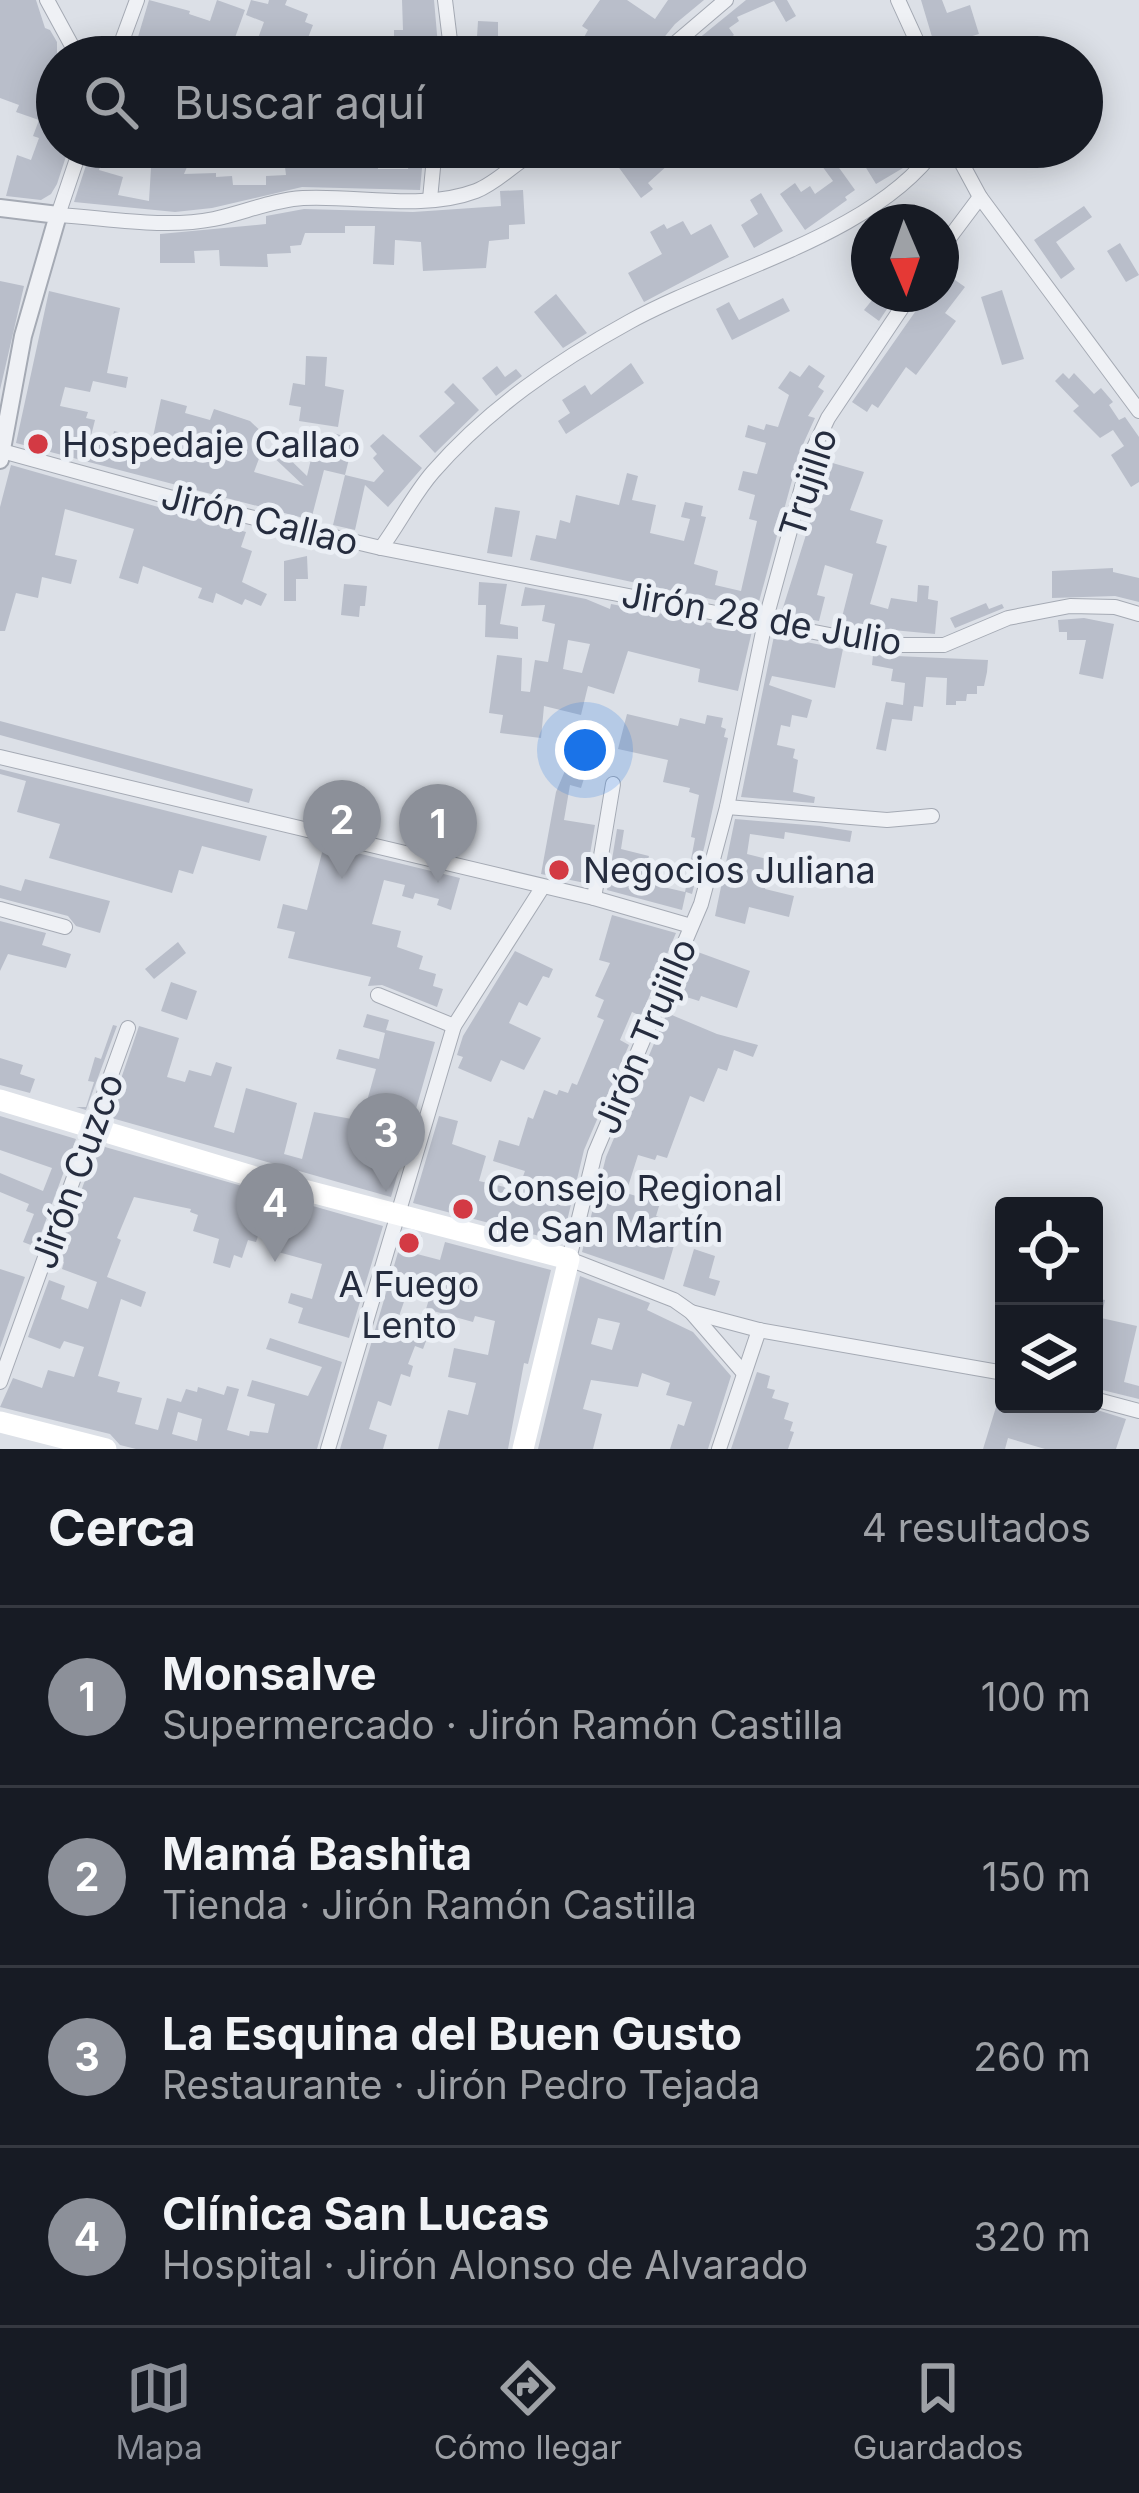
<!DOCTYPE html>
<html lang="es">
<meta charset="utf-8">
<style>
:root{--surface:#171b24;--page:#242831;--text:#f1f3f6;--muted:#9ea1a6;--line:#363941;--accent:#8c9099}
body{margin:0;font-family:Inter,sans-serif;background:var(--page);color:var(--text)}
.controls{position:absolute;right:36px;bottom:36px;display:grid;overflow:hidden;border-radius:12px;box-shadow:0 6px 30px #0003}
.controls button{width:108px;height:108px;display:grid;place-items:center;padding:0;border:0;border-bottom:3px solid var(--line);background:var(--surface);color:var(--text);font:60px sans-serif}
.compass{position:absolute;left:851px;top:204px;width:108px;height:108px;border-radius:50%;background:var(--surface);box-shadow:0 6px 30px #0003;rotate:178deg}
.you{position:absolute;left:585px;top:750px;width:42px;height:42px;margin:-30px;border:9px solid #fff;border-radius:50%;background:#1a73e8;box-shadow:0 0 0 18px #1a73e833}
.badge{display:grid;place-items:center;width:78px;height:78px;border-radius:50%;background:var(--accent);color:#fff;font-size:39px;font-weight:700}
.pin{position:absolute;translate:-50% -99px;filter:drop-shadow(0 3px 6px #0008)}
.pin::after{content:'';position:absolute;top:63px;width:42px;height:36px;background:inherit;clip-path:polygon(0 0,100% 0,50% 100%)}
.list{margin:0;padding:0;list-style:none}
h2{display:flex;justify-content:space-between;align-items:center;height:156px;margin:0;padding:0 48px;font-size:51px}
h2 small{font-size:39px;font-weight:400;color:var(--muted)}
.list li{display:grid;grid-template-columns:78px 1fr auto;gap:36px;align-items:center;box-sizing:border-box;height:180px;padding:0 48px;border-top:3px solid var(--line)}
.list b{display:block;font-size:45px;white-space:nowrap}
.list p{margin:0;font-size:39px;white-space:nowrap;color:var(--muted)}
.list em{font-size:39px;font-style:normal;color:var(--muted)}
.icon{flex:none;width:66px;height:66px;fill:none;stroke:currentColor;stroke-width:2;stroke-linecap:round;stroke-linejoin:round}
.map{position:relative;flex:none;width:1139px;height:1449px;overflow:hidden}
.search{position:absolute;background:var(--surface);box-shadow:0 6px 30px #0003;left:36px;right:36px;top:36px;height:132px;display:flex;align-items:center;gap:30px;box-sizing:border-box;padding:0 42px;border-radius:66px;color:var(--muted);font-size:45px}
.sheet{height:876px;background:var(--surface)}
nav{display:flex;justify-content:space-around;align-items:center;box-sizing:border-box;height:168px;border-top:3px solid var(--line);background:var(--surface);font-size:33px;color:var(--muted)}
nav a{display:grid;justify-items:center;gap:6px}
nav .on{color:var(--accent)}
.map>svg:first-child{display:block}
.building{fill:#b9beca;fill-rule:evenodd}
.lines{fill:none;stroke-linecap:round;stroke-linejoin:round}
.minor-casing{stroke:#a5aab4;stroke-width:16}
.tertiary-casing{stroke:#a5aab4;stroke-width:20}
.minor{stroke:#eff1f5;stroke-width:14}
.tertiary{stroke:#eff1f5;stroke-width:16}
.secondary{stroke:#fff;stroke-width:21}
.poi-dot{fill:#d33a44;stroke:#ebeff5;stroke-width:4.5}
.labels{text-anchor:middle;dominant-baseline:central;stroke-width:10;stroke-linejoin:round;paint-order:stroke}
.poi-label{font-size:36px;fill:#252c3e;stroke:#ebeff5;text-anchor:start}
.street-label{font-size:36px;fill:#252c3e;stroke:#ebeff5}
</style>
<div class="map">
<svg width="1139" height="1449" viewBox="0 0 1139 1449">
<rect width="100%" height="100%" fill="#dce0e7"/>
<!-- building -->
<g class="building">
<path d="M0,0H36L45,28L50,30L57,42V147H69L57,184L51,194L41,200L6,196L17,155L31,160L39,138L33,136L39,120L16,112L19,105L0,98Z"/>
<path d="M149,0L190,11L189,14L210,21L217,0L245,10L228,57L186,44L181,57H132Z"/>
<path d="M251,0L268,4L269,0H287L285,5L308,14L305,22L313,25L306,43L297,39L290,57H251L264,22L246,15Z"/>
<path d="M402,0H434L439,57H417L415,42H394V30H403Z"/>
<path d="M600,0H627L655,19L668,0H704L675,24L648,57H594L599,48L583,39L588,30L582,26Z"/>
<path d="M746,0H787L796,16L786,22L774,1L737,17L739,21L729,28L734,35L715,49L722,57H708L702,50L693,57H676Z"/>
<path d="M921,0H942L947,13L970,5L979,34L956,41L961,57H938Z"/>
<path d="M478,21L498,22V45L529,46L548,57H463L462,36L477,37Z"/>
<path d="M92,147H107L99,170L123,177L118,195L149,201L151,168L187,167L184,174L216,173V177L232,176L233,185H266V176L286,175L284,159L341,158V147H378V169H408L411,147H424L420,190L302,187L212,208L175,212L74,202Z"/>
<path d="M604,147H672L680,154L648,183L653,189L641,198Z"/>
<path d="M870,147H916L918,151L903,168L876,184L860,158L870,152Z"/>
<path d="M832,158L855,190L845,197L847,200L805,230L780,194L795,183L801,192L810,186L815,194L833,181L822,166Z"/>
<path d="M523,190L525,224L509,225V239L489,241L486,268L423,271L421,242L395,240L394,265L373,264L375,226H345V233H305L301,245L290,246L291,253L267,254L268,267L220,266L219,250L194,251L195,263H160V234L266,224V216L304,209L413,212L501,206L500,191Z"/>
<path d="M761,193L783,231L754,248L741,225L758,214L750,200Z"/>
<path d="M1084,206L1092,217L1056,242L1075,269L1061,279L1034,240Z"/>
<path d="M683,221L691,235L711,224L729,257L644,302L628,273L662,254L650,232L664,224L667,229Z"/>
<path d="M1120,243L1139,275L1126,282L1107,251Z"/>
<path d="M941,270L965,287L945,313L956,321L916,375L906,367L878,408L872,404L867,412L852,402L922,302L926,306L935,294H941Z"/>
<path d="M0,281L24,286L0,390Z"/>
<path d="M1002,290L1024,359L1002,365L981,297Z"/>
<path d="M49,291L120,308L107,373L128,377L126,388L93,381L90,392L65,387L60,406L88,412L86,418L95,420L90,440L111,445L114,431L133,436L130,446L150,451L161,399L187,406L185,413L210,420L214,409L250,421L267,437L254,472L304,486L268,452L275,445L307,476L315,442L330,446L333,433L354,439L345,475L324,470L311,520L16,443Z"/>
<path d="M556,294L587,333L563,348L534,312Z"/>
<path d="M877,294H897L879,321L864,310Z"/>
<path d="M783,298L790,311L732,340L716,309L729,302L739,320Z"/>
<path d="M306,356L327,357L325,386L344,390L338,427L299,421L301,407L289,405L293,383L305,385Z"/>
<path d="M631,363L644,383L566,434L558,421L570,413L562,400L585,385L591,395Z"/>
<path d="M809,365L825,376L818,387L824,391L808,416L815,418L800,451L757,609L530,560L536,535L556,539L560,520L570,523L576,495L619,505L627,473L638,476L632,500L656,505L650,533L684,541L690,519L681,517L685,502L703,506L701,516L706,517L694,564L718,571L715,585L741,591L757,521L749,519L755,495L738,490L743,471L757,474L766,443L745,437L748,425L764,430L766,424L778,427L789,395L778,388L790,371L800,377Z"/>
<path d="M497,366L505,377L516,369L522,376L496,396L482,378Z"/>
<path d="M1063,373L1069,379L1074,373L1094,394L1101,388L1113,402L1109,405L1119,420L1125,417L1139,437V482L1131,487L1111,455L1124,446L1113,430L1100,438L1073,411L1079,406L1055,381Z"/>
<path d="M453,383L479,410L435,453L419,436L455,403L444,392Z"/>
<path d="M383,434L422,468L388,507L365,485L355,530L333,525L345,475L374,482L384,471L373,458L377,454L370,446Z"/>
<path d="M829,462L864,472L850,510L883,520L876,543L887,546L870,604L888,609L891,598L917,602L918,585L929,586L928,599L938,601L935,634L840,625L853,574L825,565L817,595L825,597L819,621L781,614Z"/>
<path d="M11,465L246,532L241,547L252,551L242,582L267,594L261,606L245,599L242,605L216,593L213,603L198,598L202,588L143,566L138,584L119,578L134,529L65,509L55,555L77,560L71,584L42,577L38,598L16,593L5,631H0V507Z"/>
<path d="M495,507L520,511L512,557L487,553Z"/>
<path d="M307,556L308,579H296V601H284V561Z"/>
<path d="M1113,568V572L1139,578V602L1115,596L1052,598V571Z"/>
<path d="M479,582L507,584L500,624L518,627V639L485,637L486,605H478Z"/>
<path d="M344,584L367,586L365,606H360L359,617L341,615Z"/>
<path d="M525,587L586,599L610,609L611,604L752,631L738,691L698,682L700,669L628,651L614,694L588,686L581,715L544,706L541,738L500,733L503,715L489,713L497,655L522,658L521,691L530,692L535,660L548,662L555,624L542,621L545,605L521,606ZM568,640L590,644L582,673L563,669Z"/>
<path d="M986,603L989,609L1002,604L1004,608L955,628L950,618Z"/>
<path d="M1084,618L1114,624L1103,679L1079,674L1086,640H1067V632H1059L1058,620Z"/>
<path d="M774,636L843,649L835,688L772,676L769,685L812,700L807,718L792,715L790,727L781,725L777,745L795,749L793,758L798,760L793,792L815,797L814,803L741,797Z"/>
<path d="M873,655L988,660L987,672L984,686H977V694H967L966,701H956V705H946L947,678L926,677L923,707L914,706L912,721L892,719L886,751L876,749L886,702L903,705L905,683L891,681L893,669L872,665Z"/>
<path d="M627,714L678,726L680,718L705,724L707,715L723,718L721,727L726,729L724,737L728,738L705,844L692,894L686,892L682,910L607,890L617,829L624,830L621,849L649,856L642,882L685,892L695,838L691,837L699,795L689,792L690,788L663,782L668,760L618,749Z"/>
<path d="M0,721L253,789L249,803L0,735Z"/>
<path d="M567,766L586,772L581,788L570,785L564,820L595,825L585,883L541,874L556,792Z"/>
<path d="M0,769L267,836L260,861L202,846L193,874L179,870L172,893L49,858L60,824L17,812L26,781L0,774Z"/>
<path d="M735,819L820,826L852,831L850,842L785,832L784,839L750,834L747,854L771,860L765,889L794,896L789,917L749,907L745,924L715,916Z"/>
<path d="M324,845L460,878L451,910L437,905L439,899L415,893L413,899L402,896L405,885L384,880L372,924L401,931L397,947L423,956L419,969L436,974L433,986L443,989L437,1007L382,985L368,986L371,977L288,958L295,932L277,928L283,904L307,910Z"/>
<path d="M25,879L110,901L100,933L76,926L68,916L0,898V885L21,891Z"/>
<path d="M612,915L676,933L641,1016L632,1012L620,1040L629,1045L584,1150L562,1242L413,1203L439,1116L458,1121L452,1144L486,1156L479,1181L518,1190L525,1171L493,1161L499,1140L519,1146L528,1117L533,1119L544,1090L557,1095L559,1090L568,1093L572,1083L577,1085L604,1020L597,1017L604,1000L595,996L610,963L599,960Z"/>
<path d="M0,921L46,933L42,945L71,954L66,968L8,954L0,971Z"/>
<path d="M178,942L186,953L154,979L145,969Z"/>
<path d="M515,951L553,969L549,978L543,976L527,1006L519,1002L509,1023L541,1038L524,1070L501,1060L491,1082L458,1068L463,1057L457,1055L463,1036Z"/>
<path d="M695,951L750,971L737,1008L701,996L699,1001L677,994Z"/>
<path d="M171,982L197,991L187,1020L161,1011Z"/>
<path d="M667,1013L717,1034L758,1045L753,1057L734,1050L727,1071L718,1068L704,1102L690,1096L667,1158L657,1155L655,1160L638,1155L626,1193L660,1203L656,1216L665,1219L661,1229L669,1232L666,1240L675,1242L664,1280L582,1252L606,1157Z"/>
<path d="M367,1014L389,1020L386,1030L435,1042L391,1197L108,1117L139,1026L179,1038L167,1077L185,1082L189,1070L211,1076L216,1062L232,1067L214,1127L234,1133L246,1088L297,1103L284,1154L302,1159L314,1112L368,1122L373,1102L367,1101L376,1069L336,1059L339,1049L379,1059L385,1033L363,1027Z"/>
<path d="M113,1025L117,1026L86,1110L76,1107H86L94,1082L88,1081L95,1057L101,1059Z"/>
<path d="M0,1058L23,1065L20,1074L35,1079L30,1093L0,1085Z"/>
<path d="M0,1116L76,1139L36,1247L23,1242L34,1214L26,1211L29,1204L0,1192V1173L43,1191L52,1168L0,1150Z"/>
<path d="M98,1145L383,1226L349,1338L298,1323L303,1308L288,1303L291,1293L312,1299L322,1264L278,1252L283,1234L261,1227L256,1242L248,1240L242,1258L234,1255L230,1268L213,1263L219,1239L193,1231L198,1215L190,1212L191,1209L134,1197L117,1238L121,1240L107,1277L146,1292L141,1307L121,1299L98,1376L120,1382L117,1392L142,1398L135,1424L158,1430L167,1398L181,1402L186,1389L197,1392L198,1387L224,1395L227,1386L239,1389L227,1430L249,1436L250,1431L268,1433L275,1404L247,1396L252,1380L308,1396L322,1367L266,1349L270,1338L342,1362L317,1449H136L120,1445L110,1434L0,1407L13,1378L42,1388L48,1370L74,1377L84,1347L64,1341L60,1349L28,1337L49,1280L65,1286L61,1299L88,1309L97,1282L62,1269L64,1262L56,1259ZM178,1412L202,1419L197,1441L172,1434Z"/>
<path d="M404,1232L422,1236L417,1254L440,1260L445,1242L551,1270L528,1364L524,1363L508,1449H438L448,1410L468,1415L476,1383L448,1377L454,1348L488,1355L495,1321L475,1316L473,1322L426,1309L430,1296L408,1290L396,1325L428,1336L423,1349L415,1346L408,1364L413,1366L410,1377L401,1374L391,1406L378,1401L369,1429L387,1435L383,1449H340Z"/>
<path d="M694,1249L715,1256L709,1278L720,1281L715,1296L683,1286Z"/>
<path d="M0,1269L25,1277L0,1348Z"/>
<path d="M580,1276L650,1303L647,1310L693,1332L731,1376L708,1449H670L678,1424L684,1426L692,1402L666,1395L670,1383L642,1373L638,1387L591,1380L583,1409L602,1414L593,1449H538ZM598,1318L620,1323L612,1350L591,1344Z"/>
<path d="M1094,1298L1105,1300L1101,1318L1137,1326L1124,1382L1139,1386V1399L1094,1388Z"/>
<path d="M757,1372L770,1376L767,1388L775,1390L772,1398L789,1403L784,1419L793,1422L790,1431L794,1432L788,1449H731Z"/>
<path d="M997,1404H1078L1126,1419L1116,1449H1045L1008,1438L1005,1449H983Z"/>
</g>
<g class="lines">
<defs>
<g id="minor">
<path d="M47,0L78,57"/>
<path d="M445,0L452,57"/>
<path d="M898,0L924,57"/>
<path d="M116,57L137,0"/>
<path d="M659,57L726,0"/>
<path d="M81,147L58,215C108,218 164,229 214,219C243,213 272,200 303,198C358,195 423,211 476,191C501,181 519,157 546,147"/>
<path d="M953,147L980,197L1139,411"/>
<path d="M430,199L435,147"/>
<path d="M941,249L980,197"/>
<path d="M2,451L191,503L381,548L881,645H944L1008,618L1070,606L1115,607L1139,614"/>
<path d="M381,548C399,524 413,495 433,472C488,409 556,362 629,322C722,270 874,236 937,147"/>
<path d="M0,757L594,898L691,926"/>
<path d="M727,807L887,820L932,816"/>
<path d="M594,898L613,784"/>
<path d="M0,909L65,927"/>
<path d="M378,995L454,1026"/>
<path d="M691,1312L759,1330L1004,1373"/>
<path d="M742,1371L691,1312L674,1300L569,1259L595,1153L701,904L727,807L765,622L811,454L828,418L911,294"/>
<path d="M0,1382L128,1028"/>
<path d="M1094,1399L1139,1411"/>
<path d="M328,1449L454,1026L542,888"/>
<path d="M719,1449L759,1330"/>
</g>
<path id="tertiary" d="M0,208L58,215L23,336L0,460"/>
</defs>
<!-- minor casing -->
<use href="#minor" class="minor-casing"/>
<!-- tertiary casing -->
<use href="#tertiary" class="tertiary-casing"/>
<!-- minor -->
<use href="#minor" class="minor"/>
<!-- tertiary -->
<use href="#tertiary" class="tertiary"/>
<!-- secondary -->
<g class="secondary">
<path d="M0,1100L265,1180L569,1259L523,1449"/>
<path d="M0,1422L106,1449"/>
</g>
</g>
<!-- markers -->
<g class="poi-dot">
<circle cx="38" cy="444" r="12"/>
<circle cx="559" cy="870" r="12"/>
<circle cx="463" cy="1209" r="12"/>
<circle cx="409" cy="1243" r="12"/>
</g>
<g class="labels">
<!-- poi labels -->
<g class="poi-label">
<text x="62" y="444">Hospedaje Callao</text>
<text x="583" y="870">Negocios Juliana</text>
<text x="487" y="1188">Consejo Regional<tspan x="487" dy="41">de San Martín</tspan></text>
<text x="409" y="1284" text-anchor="middle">A Fuego<tspan x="409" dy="41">Lento</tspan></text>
</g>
<!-- street labels -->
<g class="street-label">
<text transform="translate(808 483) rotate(-72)">Trujillo</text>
<text transform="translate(260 519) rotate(14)">Jirón Callao</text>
<text transform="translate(762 618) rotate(10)">Jirón 28 de Julio</text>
<text transform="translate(645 1036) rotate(-67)">Jirón Trujillo</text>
<text transform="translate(77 1171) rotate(-70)">Jirón Cuzco</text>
</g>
</g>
</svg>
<div class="controls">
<button><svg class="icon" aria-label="locate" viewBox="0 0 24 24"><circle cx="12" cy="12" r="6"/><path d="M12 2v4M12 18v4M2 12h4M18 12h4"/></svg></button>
<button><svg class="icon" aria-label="layers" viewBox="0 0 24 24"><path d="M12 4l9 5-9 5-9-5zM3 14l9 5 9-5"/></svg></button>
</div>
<svg class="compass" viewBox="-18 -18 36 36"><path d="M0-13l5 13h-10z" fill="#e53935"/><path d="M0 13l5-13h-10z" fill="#9ea1a6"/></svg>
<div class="you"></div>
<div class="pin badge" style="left:438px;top:883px">1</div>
<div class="pin badge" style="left:342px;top:879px">2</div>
<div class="pin badge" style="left:386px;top:1192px">3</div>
<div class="pin badge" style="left:275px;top:1262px">4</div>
<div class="search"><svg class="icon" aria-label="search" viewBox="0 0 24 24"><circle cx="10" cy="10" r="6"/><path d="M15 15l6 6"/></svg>Buscar aquí</div>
</div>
<section class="sheet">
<h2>Cerca<small>4 resultados</small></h2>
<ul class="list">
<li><span class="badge">1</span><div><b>Monsalve</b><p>Supermercado · Jirón Ramón Castilla</p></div><em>100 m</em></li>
<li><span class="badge">2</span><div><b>Mamá Bashita</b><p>Tienda · Jirón Ramón Castilla</p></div><em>150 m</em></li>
<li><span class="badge">3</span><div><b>La Esquina del Buen Gusto</b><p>Restaurante · Jirón Pedro Tejada</p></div><em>260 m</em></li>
<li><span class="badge">4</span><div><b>Clínica San Lucas</b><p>Hospital · Jirón Alonso de Alvarado</p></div><em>320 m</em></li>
</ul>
</section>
<nav>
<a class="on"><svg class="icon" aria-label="map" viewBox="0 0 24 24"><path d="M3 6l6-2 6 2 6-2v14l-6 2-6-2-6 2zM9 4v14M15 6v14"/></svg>Mapa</a>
<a><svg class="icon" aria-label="directions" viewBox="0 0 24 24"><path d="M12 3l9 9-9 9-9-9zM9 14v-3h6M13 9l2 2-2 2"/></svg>Cómo llegar</a>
<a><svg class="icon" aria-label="saved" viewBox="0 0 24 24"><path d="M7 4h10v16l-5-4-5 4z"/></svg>Guardados</a>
</nav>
